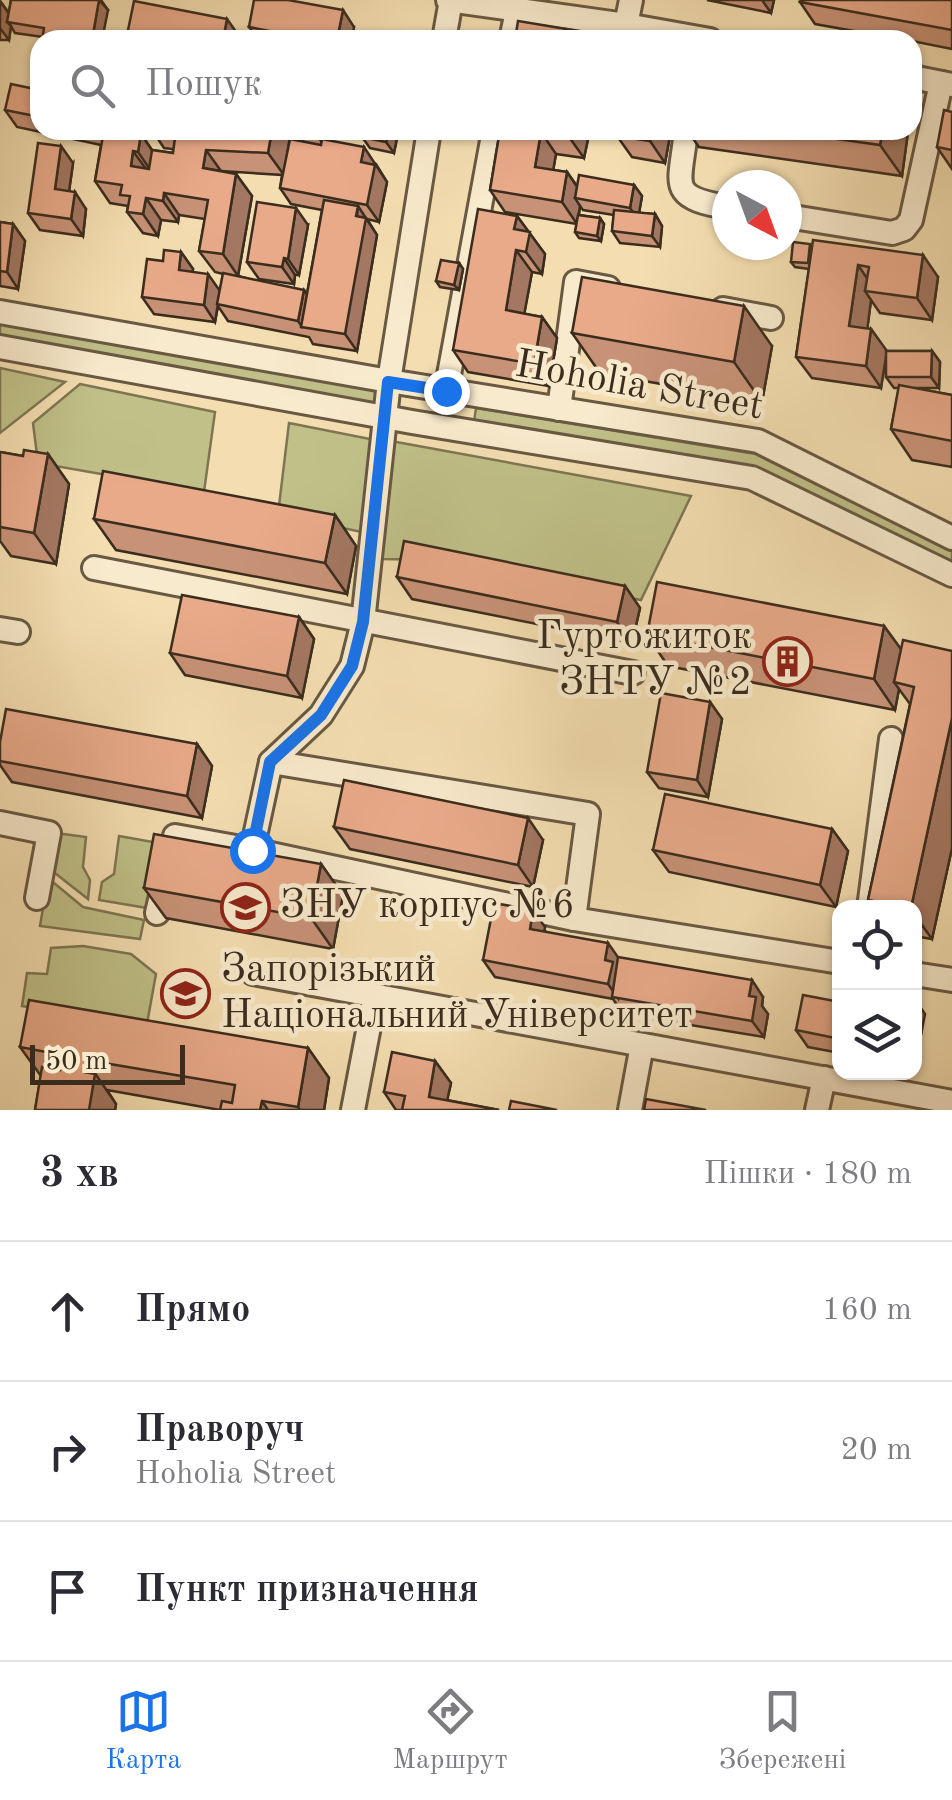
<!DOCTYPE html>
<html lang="uk">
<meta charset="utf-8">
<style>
:root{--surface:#fff;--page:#f2f2f3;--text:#2b2b33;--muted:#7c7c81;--line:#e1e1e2;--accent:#1a73e8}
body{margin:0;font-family:"Old Standard TT",serif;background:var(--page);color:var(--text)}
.controls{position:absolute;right:30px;bottom:30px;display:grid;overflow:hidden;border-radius:20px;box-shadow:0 2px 8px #0004}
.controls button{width:90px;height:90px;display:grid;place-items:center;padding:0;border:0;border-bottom:2px solid var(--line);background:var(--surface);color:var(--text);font:50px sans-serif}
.compass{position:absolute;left:712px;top:170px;width:90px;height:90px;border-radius:50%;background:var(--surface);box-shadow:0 2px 8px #0004;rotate:139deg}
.scale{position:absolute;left:30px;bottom:25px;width:155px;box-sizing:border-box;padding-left:10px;border:5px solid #3b2d1e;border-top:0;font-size:28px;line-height:35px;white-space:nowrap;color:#3b2d1e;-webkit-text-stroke:8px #f8eacc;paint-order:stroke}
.stop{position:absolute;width:30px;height:30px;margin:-22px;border:8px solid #1a73e8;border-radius:50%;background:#fff}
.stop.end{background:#1a73e8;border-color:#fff;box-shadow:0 2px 10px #0008}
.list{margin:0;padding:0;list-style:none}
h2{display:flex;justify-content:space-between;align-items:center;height:130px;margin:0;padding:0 40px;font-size:42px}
h2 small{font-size:32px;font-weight:400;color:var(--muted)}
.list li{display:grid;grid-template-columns:65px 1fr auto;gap:30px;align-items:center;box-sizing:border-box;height:140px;padding:0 40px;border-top:2px solid var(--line)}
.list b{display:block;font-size:38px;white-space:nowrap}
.list p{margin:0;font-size:32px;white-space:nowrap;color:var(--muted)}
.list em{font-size:32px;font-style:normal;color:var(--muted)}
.icon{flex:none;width:55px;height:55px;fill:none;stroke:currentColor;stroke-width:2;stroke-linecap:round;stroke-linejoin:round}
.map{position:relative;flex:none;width:952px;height:1110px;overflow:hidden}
.search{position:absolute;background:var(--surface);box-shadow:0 2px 8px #0004;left:30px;right:30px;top:30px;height:110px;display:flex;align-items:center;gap:25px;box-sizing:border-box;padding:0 35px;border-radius:30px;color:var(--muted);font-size:38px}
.sheet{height:550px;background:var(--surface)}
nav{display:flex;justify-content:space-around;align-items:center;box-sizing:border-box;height:140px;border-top:2px solid var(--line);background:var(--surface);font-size:28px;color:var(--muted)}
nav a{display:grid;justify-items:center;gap:5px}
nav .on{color:var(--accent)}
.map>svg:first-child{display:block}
.green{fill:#c0c088;stroke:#7e7653;stroke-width:2.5}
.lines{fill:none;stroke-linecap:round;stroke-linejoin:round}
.minor-casing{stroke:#695943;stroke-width:28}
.minor{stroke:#f8eacc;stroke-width:22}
.wall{fill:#c89277;stroke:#3b2d1e;stroke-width:2.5;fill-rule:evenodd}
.shaded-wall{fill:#a37761;stroke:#3b2d1e;stroke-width:2.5}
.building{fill:#e9aa8a;stroke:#3b2d1e;stroke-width:2.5}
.route{stroke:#1a73e8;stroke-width:12}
.labels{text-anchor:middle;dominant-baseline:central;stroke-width:9;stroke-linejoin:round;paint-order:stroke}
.street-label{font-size:40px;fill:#3b2d1e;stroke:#f8eacc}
.poi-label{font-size:40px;fill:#3b2d1e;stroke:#f8eacc;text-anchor:start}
</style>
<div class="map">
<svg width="952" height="1110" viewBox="0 0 952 1110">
<rect width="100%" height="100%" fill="#f4deb1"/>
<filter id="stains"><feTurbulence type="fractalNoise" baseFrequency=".002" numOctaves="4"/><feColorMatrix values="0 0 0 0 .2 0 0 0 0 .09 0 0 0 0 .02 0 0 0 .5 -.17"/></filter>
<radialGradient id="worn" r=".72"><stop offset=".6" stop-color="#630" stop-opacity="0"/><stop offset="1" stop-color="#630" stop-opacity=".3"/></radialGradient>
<!-- green -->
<g class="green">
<path d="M0,324L378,388L375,403L0,339Z"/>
<path d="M0,368L65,382L0,433Z"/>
<path d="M80,384L215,412L204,492L38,463L33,423Z"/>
<path d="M476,408L756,454L952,551V567L751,468L474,422Z"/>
<path d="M289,423L375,440L366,533L278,514Z"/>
<path d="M391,441L691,496L641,600L441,560L381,559Z"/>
<path d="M56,833L86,837L83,867L90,880L88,899L51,870Z"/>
<path d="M119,836L164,844L153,909L99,900L102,882L114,874Z"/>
<path d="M48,878L83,907L144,920L140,939L40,926Z"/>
<path d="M83,946L131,954L156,974L146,1029L22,1006L27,973L47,974L51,948Z"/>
</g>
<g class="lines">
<defs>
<g id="minor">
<path d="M448,0L626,25L710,40"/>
<path d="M626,25L631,0"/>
<path d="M444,40L451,0"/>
<path d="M511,40L517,11"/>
<path d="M912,77L952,85"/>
<path d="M686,130C681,184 665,197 727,207"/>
<path d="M787,216L892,233L904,229L911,220L941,83"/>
<path d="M723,309L771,318"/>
<path d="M0,312L389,381L758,441L952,538"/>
<path d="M0,347L412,422L752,478L952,575"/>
<path d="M446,391L494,130"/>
<path d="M559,409L576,282L608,288"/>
<path d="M94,568L633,673"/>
<path d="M0,629L18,632"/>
<path d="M271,762L588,814L574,919L840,962"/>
<path d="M0,823L49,833L37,898"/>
<path d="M252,850L574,919"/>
<path d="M869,908L891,739"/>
<path d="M157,913L175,836L252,850L271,762L321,715L352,666L363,622L389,381L429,130"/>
<path d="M253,973L952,1102"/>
<path d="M914,974L952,980"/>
<path d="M353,1110L375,995"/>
<path d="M630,1110L642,1045"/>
<path d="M817,1110L824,1078"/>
</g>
</defs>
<!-- minor casing -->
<use href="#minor" class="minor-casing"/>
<!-- minor -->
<use href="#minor" class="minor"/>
</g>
<!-- wall -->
<g class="wall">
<path d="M11,0H101L108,10L43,37L15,33L11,26L9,40H0V1L9,13Z"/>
<path d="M707,0H774L771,13Z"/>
<path d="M952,0V49L912,41V40H904L815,24L800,2Z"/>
<path d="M249,27H354L352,40H258Z"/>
<path d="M40,90V130H118L141,134L152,150L173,153V149L164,148L152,130H291L290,139L303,141L295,130H326L325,139L376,164L387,182L379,222L367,219L377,235L357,351L313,344L309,337L228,321L218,306L215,322L154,314L142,297L163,261L181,252L193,269L192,272L220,291L223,274L215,272L199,251L205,219L179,215L178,222L161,220L158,236L143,233L127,212L128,206L110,203L95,181L101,145L17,127L5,110ZM221,171L282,175L280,188L291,204L322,210L307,294L238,276L252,196L236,174Z"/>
<path d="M952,112V169L937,147Z"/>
<path d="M363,130H396L398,133L394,153L370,148L362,137Z"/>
<path d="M500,130H570L588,139L584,158L556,154L553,170L567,172L577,186L634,185L642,196L639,213L655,214L662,226L660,247L620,243L612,231L614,215L583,210L580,206L579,215L600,218L604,224L601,241L579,238L575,232L577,224L505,212L490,190Z"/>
<path d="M618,130H671L665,163L632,157L617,136Z"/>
<path d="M687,130H906L908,132L902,176L699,147Z"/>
<path d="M73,163L69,191L86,209L83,236L40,230L28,213Z"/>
<path d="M517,216L545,254L542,274L532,272L524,314L542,317L557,338L549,386L468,372L453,350Z"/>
<path d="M0,222L13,224L25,241L18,289L0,286Z"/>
<path d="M308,225L299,275H295L294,284L259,279L247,262Z"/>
<path d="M812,248L938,277L932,320L880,313L871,300L867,329H871L886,351H932L940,362L939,388H914L952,395V467L912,460L891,429L899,388H894L886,377V352L881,388L812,378L796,357L809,269L795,267L791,262Z"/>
<path d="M459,263L463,269L459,290L440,287L436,281Z"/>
<path d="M572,333L772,346L762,402L600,373Z"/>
<path d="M0,452L23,456L48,454L69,484L56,564L11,556L0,541Z"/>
<path d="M335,515L356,546L347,594L116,550L94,519Z"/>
<path d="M397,577L625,586L640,608L632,643L412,599Z"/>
<path d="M299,617L314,639L302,698L185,675L170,653Z"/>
<path d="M884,626L901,650L952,651V848L932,939L914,936V908H873L868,900L910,704L899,689L895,710L668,666L647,635Z"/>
<path d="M710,702L722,719L708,797L659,788L647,772Z"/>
<path d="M0,742L197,744L212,766L202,818L12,782L0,765Z"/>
<path d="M334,827L543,840L533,887L350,849Z"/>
<path d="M832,829L848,851L836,907L669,872L653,850Z"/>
<path d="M321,864L343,895L333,949L166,918L144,888Z"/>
<path d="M545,927L544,931L618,958L763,997L762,1006L768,1014L764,1037L623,1014L613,999L495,977L483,960Z"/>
<path d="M840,1002V1053L808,1047L796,1030Z"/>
<path d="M20,1047L308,1048L329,1078L324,1110H220L107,1090L116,1104L115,1110H35L41,1076Z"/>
<path d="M435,1061L451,1083L447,1100L499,1110H396L384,1092Z"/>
</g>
<!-- shaded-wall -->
<g class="shaded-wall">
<path d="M99,0L108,10L102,40H92Z"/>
<path d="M762,0H774L771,13Z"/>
<path d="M0,1L12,18L7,22L11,26L9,40L0,28Z"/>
<path d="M343,10L354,27L352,40H337Z"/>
<path d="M227,19L239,36L238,40H223Z"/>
<path d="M272,130H291L284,175L268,153Z"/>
<path d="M316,130H326L324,145L316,134Z"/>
<path d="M389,130H396L398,133L394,153L386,142Z"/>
<path d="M570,130H581L588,139L584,158L569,137Z"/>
<path d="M652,130H671L665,163L650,141Z"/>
<path d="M883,130H906L908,132L902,176L880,145Z"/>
<path d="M541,132L556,154L550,189L535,167Z"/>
<path d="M141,134L156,156L153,174L138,152Z"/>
<path d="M61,146L73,163L67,206L55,189Z"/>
<path d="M364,147L387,182L379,222L367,205L361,162Z"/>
<path d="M206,150L221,171L203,168Z"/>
<path d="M133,151L149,173L131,166Z"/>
<path d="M567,172L582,194L575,198L580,206L577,224L562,202Z"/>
<path d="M236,174L252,196L238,276L223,254Z"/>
<path d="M634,185L642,196L638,219L630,208Z"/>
<path d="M75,192L86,209L83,236L71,219Z"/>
<path d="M164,193L179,215L178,222L163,201Z"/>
<path d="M146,198L161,220L158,236L143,214Z"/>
<path d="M358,206L377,235L357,351L345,334Z"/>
<path d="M296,208L308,225L299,275L288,259Z"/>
<path d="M655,214L662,226L660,247L652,236Z"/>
<path d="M517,216L545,254L542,274L526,252L514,229Z"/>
<path d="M600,218L604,224L601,241L597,236Z"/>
<path d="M13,224L25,241L18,289L7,272Z"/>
<path d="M516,250L532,272L521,332L506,310Z"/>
<path d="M181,252L193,269L190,287L179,270Z"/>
<path d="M923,255L938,277L932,320L917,298Z"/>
<path d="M284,258L295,275L294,284L282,267Z"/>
<path d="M459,263L463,269L459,290L454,285Z"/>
<path d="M858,265L873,287L865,291L871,300L865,348L849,326Z"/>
<path d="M208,274L220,291L215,322L204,305Z"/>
<path d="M304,290L316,306L302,327L298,321Z"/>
<path d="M744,306L772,346L762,402L734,362Z"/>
<path d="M542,317L557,338L549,386L534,364Z"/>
<path d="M871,329L887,351L881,388L866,366Z"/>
<path d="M932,351L940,362L939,388L931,377Z"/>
<path d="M48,454L69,484L56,564L34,533Z"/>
<path d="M335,515L356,546L347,594L325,563Z"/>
<path d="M625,586L640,608L632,643L617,622Z"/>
<path d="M299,617L314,639L302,698L287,676Z"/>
<path d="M884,626L906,656L894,682L899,689L895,710L874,679Z"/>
<path d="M710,702L722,719L708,797L697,780Z"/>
<path d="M952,718V848L932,939L914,914V908H911Z"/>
<path d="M197,744L212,766L202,818L187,796Z"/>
<path d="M528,818L543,840L533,887L518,865Z"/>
<path d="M832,829L848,851L836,907L820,885Z"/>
<path d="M321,864L343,895L333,949L311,918Z"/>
<path d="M533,910L545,927L542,945L530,929Z"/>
<path d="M608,943L620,960L618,998L608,984L605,960Z"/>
<path d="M752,980L763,997L762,1006L768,1014L764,1037L752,1021L749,996Z"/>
<path d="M914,998L925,1014L915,1067L914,1066Z"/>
<path d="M308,1048L329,1078L324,1110H300L298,1107Z"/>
<path d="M86,1060L116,1104L115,1110H89L84,1072Z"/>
<path d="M435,1061L451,1083L445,1110L429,1097Z"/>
<path d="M262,1101L268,1110H260Z"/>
</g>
<!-- building -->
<g class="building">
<path d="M11,0H99L92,40H42L44,28L7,22Z"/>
<path d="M254,0H288L343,10L337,40H304L305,38L249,27Z"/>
<path d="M801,0H952V30L800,2Z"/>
<path d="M134,1L227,19L223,40H126Z"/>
<path d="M518,21L633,40H515Z"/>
<path d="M11,84L40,90V117L5,110Z"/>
<path d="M944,110L952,112V150L937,147Z"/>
<path d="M104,130H118L141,134L138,152L133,151L131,166L149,169L152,150L173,153L176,130H174H272L268,153L206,150L203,168L236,174L223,254L199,251L208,200L164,193L163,201L146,198L143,214L127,212L130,196L120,195L122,185L95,181Z"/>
<path d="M296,130H316V134Z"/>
<path d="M363,130H389L386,142L362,137Z"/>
<path d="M500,130H570L569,137L541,132L535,167L567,172L562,202L490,190Z"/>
<path d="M618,130H652L650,141L617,136Z"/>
<path d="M774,130H883L880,145Z"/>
<path d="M290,139L321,145L322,139L364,147L361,162L375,165L367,205L280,188Z"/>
<path d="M38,143L61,146L55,189L75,192L71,219L28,213Z"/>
<path d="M579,175L634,185L630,208L575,198Z"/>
<path d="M324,200L358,206L356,216L366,218L345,334L301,327Z"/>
<path d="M257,202L296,208L288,259L284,258L282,267L247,262Z"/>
<path d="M478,209L517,216L514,229L530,232L526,252L516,250L506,310L542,317L534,364L453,350Z"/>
<path d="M614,210L655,214L652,236L612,231Z"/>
<path d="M578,215L600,218L597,236L575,232Z"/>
<path d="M0,222L13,224L7,272L0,271Z"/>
<path d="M813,240L923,255L917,298L865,291L869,267L858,265L849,326L871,329L866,366L796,357Z"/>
<path d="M793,242L810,244L808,263L791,262Z"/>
<path d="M164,250L181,252L179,270L208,274L204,305L142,297L147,259L163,261Z"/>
<path d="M441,260L459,263L454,285L436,281Z"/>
<path d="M223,273L304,290L298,321L217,304Z"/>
<path d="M582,277L744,306L734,362L572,333Z"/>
<path d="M886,351H932L931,377H886Z"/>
<path d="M899,385L952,395V441L891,429Z"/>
<path d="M24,450L48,454L34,533L0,527V452L23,456Z"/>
<path d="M103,471L335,515L325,563L94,519Z"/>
<path d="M404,541L625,586L617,622L397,577Z"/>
<path d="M657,582L884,626L874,679L647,635Z"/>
<path d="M182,595L299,617L287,676L170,653Z"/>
<path d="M903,640L952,651V718L911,908L868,900L914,687L894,682Z"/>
<path d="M661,693L710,702L697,780L647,772Z"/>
<path d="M6,709L197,744L187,796L0,761V742Z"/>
<path d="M344,780L528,818L518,865L334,827Z"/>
<path d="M665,794L832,829L820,885L653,850Z"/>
<path d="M154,834L321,864L311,918L144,888Z"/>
<path d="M494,903L533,910L530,929L608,943L605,960L613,962L608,984L483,960Z"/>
<path d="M618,957L752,980L749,996L756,997L752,1021L612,997Z"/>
<path d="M803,995L840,1002V1039L796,1030Z"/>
<path d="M29,1000L308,1048L298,1107L262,1101L260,1110H220L222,1101L232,1103L235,1085L86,1060L84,1072L95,1074L89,1110H35L42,1067L60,1070L62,1055L20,1047Z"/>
<path d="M392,1052L435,1061L429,1097L499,1110H402L405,1096L384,1092Z"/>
<path d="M646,1099L706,1110H644Z"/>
<path d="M511,1101L557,1110H509Z"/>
</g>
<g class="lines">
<!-- route -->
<path class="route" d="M252,850L270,762L321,715L352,666L363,622L388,382L446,391"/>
</g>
<!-- icons -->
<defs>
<symbol id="building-ring" viewBox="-11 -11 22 22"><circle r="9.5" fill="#f8eacc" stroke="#8f2418" stroke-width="1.5"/><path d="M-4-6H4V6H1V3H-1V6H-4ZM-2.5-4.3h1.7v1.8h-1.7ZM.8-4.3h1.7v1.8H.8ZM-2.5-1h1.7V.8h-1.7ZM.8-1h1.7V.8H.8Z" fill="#8f2418"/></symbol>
<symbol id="university-ring" viewBox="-11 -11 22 22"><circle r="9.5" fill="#f8eacc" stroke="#8f2418" stroke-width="1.5"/><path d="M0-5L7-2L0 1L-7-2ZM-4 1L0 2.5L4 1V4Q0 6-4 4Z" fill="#8f2418"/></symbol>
</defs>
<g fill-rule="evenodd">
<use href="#building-ring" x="760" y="634" width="55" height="55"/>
<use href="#university-ring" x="218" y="880" width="55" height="55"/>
<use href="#university-ring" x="158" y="966" width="55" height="55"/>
</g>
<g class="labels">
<!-- street labels -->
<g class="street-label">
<text transform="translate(639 387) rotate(10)">Hoholia Street</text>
</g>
<!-- poi labels -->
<g class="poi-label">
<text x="752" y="638" text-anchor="end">Гуртожиток<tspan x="752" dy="46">ЗНТУ №2</tspan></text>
<text x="280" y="907">ЗНУ корпус №6</text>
<text x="221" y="971">Запорізький<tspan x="221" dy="46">Національний Університет</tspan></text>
</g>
</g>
<rect width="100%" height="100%" filter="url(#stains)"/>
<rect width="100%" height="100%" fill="url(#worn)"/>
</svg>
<div class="controls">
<button><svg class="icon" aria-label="locate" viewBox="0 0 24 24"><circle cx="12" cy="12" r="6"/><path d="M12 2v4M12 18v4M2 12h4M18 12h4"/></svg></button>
<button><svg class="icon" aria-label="layers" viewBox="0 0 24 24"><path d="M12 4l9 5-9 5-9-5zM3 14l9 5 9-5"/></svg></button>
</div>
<svg class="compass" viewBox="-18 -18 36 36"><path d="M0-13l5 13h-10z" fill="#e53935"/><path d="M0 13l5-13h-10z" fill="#7c7c81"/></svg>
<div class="scale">50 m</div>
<div class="stop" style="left:252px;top:850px"></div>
<div class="stop end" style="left:446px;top:391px"></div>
<div class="search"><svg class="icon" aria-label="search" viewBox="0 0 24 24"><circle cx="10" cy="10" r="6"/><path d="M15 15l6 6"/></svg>Пошук</div>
</div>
<section class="sheet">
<h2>3 хв<small>Пішки · 180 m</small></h2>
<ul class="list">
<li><svg class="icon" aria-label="ahead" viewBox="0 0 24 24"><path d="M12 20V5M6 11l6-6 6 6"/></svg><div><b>Прямо</b></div><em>160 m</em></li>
<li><svg class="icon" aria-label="right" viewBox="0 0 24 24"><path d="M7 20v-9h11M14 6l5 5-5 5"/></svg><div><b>Праворуч</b><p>Hoholia Street</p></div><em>20 m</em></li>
<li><svg class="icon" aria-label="arrive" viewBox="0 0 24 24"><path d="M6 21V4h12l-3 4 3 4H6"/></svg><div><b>Пункт призначення</b></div></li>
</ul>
</section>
<nav>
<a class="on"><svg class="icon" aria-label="map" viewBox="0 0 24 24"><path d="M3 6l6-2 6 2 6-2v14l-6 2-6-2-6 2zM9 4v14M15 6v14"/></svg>Карта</a>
<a><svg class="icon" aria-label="directions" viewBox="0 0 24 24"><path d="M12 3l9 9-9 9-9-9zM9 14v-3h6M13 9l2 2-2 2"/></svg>Маршрут</a>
<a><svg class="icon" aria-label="saved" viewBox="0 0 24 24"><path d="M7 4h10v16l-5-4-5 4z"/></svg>Збережені</a>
</nav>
